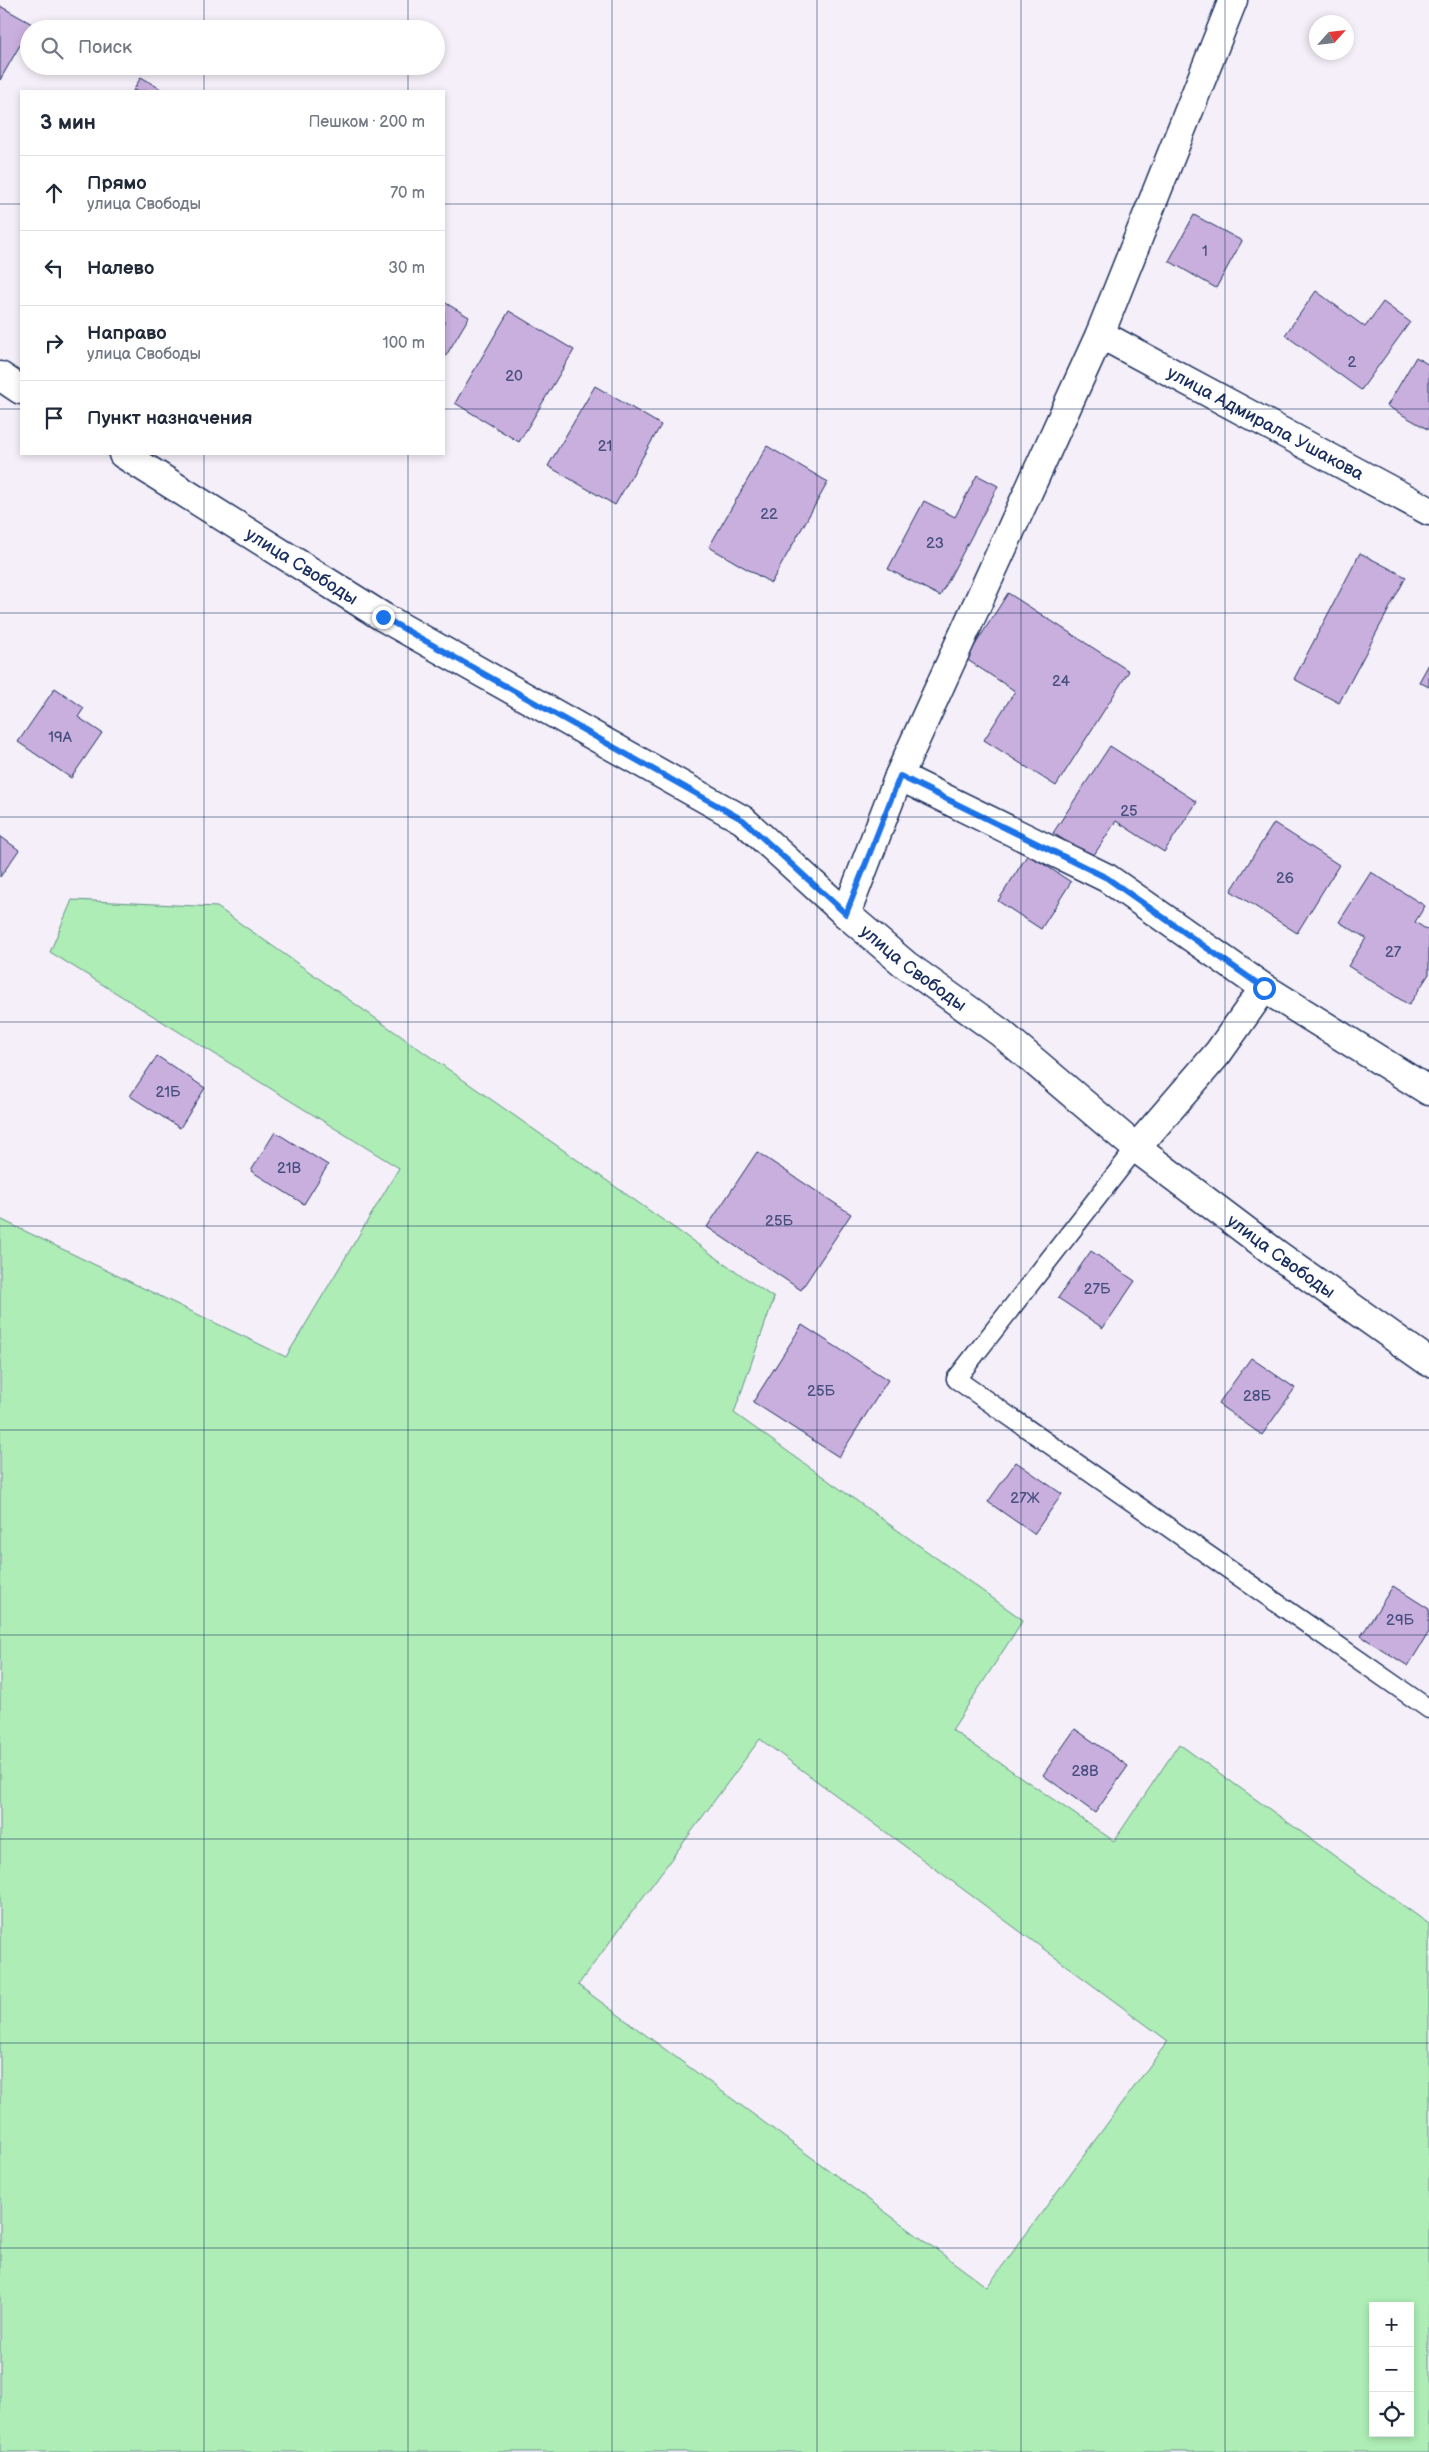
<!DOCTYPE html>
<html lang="ru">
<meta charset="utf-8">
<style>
:root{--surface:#fff;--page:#f6f6f7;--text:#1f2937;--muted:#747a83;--line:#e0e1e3}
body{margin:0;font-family:"Balsamiq Sans",sans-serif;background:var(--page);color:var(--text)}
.controls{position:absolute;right:15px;bottom:15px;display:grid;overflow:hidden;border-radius:0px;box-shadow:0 2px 8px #0003}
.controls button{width:45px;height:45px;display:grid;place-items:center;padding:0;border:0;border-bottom:1px solid var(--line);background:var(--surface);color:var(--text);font:25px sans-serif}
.compass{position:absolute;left:1309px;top:15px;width:45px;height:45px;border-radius:50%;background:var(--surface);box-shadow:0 2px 8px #0003;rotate:63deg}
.stop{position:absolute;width:15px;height:15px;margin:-11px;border:4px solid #1a73e8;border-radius:50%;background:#fff}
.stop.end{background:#1a73e8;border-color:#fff;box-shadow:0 1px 5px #0008}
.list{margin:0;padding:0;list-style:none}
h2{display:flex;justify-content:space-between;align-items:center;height:65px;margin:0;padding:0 20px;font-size:21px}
h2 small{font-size:16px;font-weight:400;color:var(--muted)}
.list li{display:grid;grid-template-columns:32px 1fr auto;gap:15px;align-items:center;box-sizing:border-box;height:75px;padding:0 20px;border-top:1px solid var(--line)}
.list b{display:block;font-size:19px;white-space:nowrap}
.list p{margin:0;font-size:16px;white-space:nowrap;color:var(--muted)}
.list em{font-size:16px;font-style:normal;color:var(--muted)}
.icon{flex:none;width:28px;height:28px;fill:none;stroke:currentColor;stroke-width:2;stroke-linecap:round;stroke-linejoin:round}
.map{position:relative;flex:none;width:1429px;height:2452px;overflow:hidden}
.search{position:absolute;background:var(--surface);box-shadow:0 2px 8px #0003;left:20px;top:20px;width:425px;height:55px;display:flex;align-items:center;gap:12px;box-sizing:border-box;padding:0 18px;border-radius:28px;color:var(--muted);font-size:19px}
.panel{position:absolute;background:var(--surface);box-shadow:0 2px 8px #0003;left:20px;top:90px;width:425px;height:365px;border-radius:0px}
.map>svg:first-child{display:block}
.green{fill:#aeedb5;stroke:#648e8a;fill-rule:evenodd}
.building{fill:#c9afde;stroke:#1b2f5e}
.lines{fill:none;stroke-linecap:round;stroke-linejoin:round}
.service-casing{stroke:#1b2f5e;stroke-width:21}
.minor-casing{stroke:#1b2f5e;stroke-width:31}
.service{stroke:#fff;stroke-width:18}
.minor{stroke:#fff;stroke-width:28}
.route{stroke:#1a73e8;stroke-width:6}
.grid{fill:none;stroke:#1b2f5e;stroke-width:1;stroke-opacity:0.55}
.labels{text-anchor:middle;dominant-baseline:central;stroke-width:4.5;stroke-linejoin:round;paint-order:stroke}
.number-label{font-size:15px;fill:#464f7e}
.street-label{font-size:18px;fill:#1b2f5e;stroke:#fff}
</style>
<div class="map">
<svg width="1429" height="2452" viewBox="0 0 1429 2452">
<rect width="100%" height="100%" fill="#f4eff8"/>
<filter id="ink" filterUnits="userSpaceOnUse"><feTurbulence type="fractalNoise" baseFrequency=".02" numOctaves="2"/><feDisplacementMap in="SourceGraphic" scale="10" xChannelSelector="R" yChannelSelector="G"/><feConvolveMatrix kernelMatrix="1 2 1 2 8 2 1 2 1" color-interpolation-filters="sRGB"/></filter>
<g filter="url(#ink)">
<!-- green -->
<path class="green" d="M72,900L217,907L774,1298L734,1413L1023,1620L952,1730L1114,1841L1179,1744L1429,1924V2452H0V1219L286,1357L399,1168L50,952ZM760,1739L1168,2041L987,2287L578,1985ZM1373,2306H1410V2433H1373Z"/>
<!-- building -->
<g class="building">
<path d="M0,6L32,24L0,80Z"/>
<path d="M141,77L164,91H133Z"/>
<path d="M1194,215L1242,241L1216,288L1169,261Z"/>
<path d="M1316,291L1365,327L1383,302L1410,322L1361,390L1285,335Z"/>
<path d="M444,302L469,317L444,359Z"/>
<path d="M509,311L574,350L519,442L455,403Z"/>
<path d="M1416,357L1429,365V430L1387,406Z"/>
<path d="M595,386L661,425L615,505L548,466Z"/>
<path d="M767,446L828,482L771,583L709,547Z"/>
<path d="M977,475L998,486L940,596L888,569L924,501L955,517Z"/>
<path d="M1360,553L1406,577L1339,703L1294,679Z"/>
<path d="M1008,593L1129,671L1056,786L984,740L1015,691L966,659Z"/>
<path d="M1429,664V687L1419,682Z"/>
<path d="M55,688L84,708L78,717L102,733L71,778L18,742Z"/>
<path d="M1110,746L1197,802L1164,852L1116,821L1092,858L1053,833Z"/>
<path d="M1274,823L1339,865L1297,933L1231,891Z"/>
<path d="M0,836L19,850L0,877Z"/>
<path d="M1028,854L1071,882L1041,929L998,901Z"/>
<path d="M1371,872L1425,906L1415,922L1429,931V974L1409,1005L1348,966L1366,938L1339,922Z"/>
<path d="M157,1056L205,1088L180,1128L130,1096Z"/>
<path d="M275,1132L328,1165L304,1204L251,1171Z"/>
<path d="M757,1152L851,1214L801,1290L707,1227Z"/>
<path d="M1091,1251L1135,1281L1103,1328L1058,1298Z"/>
<path d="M802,1325L888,1380L839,1457L753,1402Z"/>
<path d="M1251,1358L1295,1388L1262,1435L1218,1404Z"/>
<path d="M1016,1462L1062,1494L1034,1534L988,1502Z"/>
<path d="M1393,1586L1429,1609V1632L1408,1666L1361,1636Z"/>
<path d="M1075,1729L1128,1766L1095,1813L1043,1775Z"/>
</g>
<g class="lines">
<defs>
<path id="service" d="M1136,1148L956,1379L1429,1709"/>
<g id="minor">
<path id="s1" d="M1100,334L1429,511"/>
<path d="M0,376L21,390"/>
<path id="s2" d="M123,454L383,617L743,820L846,914L906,965L1001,1033L1136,1148L1218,1053L1264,988"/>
<path d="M899,776L1107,878L1264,988L1429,1091"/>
<path d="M846,914L899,776L1100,334L1233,0"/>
<path id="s3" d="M1136,1148L1278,1255L1429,1362"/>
</g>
</defs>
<!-- service casing -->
<use href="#service" class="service-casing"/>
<!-- minor casing -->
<use href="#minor" class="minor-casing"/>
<!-- service -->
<use href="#service" class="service"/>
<!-- minor -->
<use href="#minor" class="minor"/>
</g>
</g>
<g class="lines" filter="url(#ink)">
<!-- route -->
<path class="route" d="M383,617L743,820L846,914L900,776L1107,878L1264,988"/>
</g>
<!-- grid -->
<path class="grid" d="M204,0V29M408,0V29M612,0V2452M817,0V2452M1021,0V2452M1225,0V2452M204,66V91M408,66V91M0,204H21M444,204H1429M0,409H21M444,409H1429M204,454V2452M408,454V2452M0,613H1429M0,817H1429M0,1022H1429M0,1226H1429M0,1430H1429M0,1635H1429M0,1839H1429M0,2043H1429M0,2248H1429"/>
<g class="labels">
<!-- number labels -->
<g class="number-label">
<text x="1205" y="251">1</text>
<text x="1352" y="362">2</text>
<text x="514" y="376">20</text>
<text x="605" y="446">21</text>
<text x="769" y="514">22</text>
<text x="935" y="543">23</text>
<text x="1061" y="681">24</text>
<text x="60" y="737">19А</text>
<text x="1129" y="811">25</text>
<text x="1285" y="878">26</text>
<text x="1393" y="952">27</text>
<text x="168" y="1092">21Б</text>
<text x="289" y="1168">21В</text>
<text x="779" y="1221">25Б</text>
<text x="1097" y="1289">27Б</text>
<text x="821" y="1391">25Б</text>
<text x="1257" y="1396">28Б</text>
<text x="1025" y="1498">27Ж</text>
<text x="1400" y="1620">29Б</text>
<text x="1085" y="1771">28В</text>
</g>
<!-- street labels -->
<g class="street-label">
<text stroke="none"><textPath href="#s1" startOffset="188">улица Адмирала Ушакова</textPath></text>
<text stroke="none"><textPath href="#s2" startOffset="211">улица Свободы</textPath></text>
<text stroke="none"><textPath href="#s2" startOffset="946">улица Свободы</textPath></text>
<text stroke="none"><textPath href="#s3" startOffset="181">улица Свободы</textPath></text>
</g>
</g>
</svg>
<div class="controls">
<button>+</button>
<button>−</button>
<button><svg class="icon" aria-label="locate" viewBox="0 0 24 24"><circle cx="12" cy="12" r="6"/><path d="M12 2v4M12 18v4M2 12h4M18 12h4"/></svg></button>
</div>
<svg class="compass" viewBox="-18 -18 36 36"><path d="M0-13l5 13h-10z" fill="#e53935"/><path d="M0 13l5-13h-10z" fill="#747a83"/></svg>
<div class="stop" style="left:1264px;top:988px"></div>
<div class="stop end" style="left:383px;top:617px"></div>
<div class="search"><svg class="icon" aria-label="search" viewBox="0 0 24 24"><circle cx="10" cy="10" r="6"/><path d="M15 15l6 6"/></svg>Поиск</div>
<section class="panel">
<h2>3 мин<small>Пешком · 200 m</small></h2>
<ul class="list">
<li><svg class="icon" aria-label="ahead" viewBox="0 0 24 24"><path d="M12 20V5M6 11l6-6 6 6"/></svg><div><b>Прямо</b><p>улица Свободы</p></div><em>70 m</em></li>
<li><svg class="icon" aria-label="left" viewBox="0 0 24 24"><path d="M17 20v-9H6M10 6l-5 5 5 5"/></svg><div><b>Налево</b></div><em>30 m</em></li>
<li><svg class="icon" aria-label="right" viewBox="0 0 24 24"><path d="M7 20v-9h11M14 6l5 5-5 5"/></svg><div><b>Направо</b><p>улица Свободы</p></div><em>100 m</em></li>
<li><svg class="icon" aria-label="arrive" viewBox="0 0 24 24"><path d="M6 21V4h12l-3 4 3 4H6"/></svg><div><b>Пункт назначения</b></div></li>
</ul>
</section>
</div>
